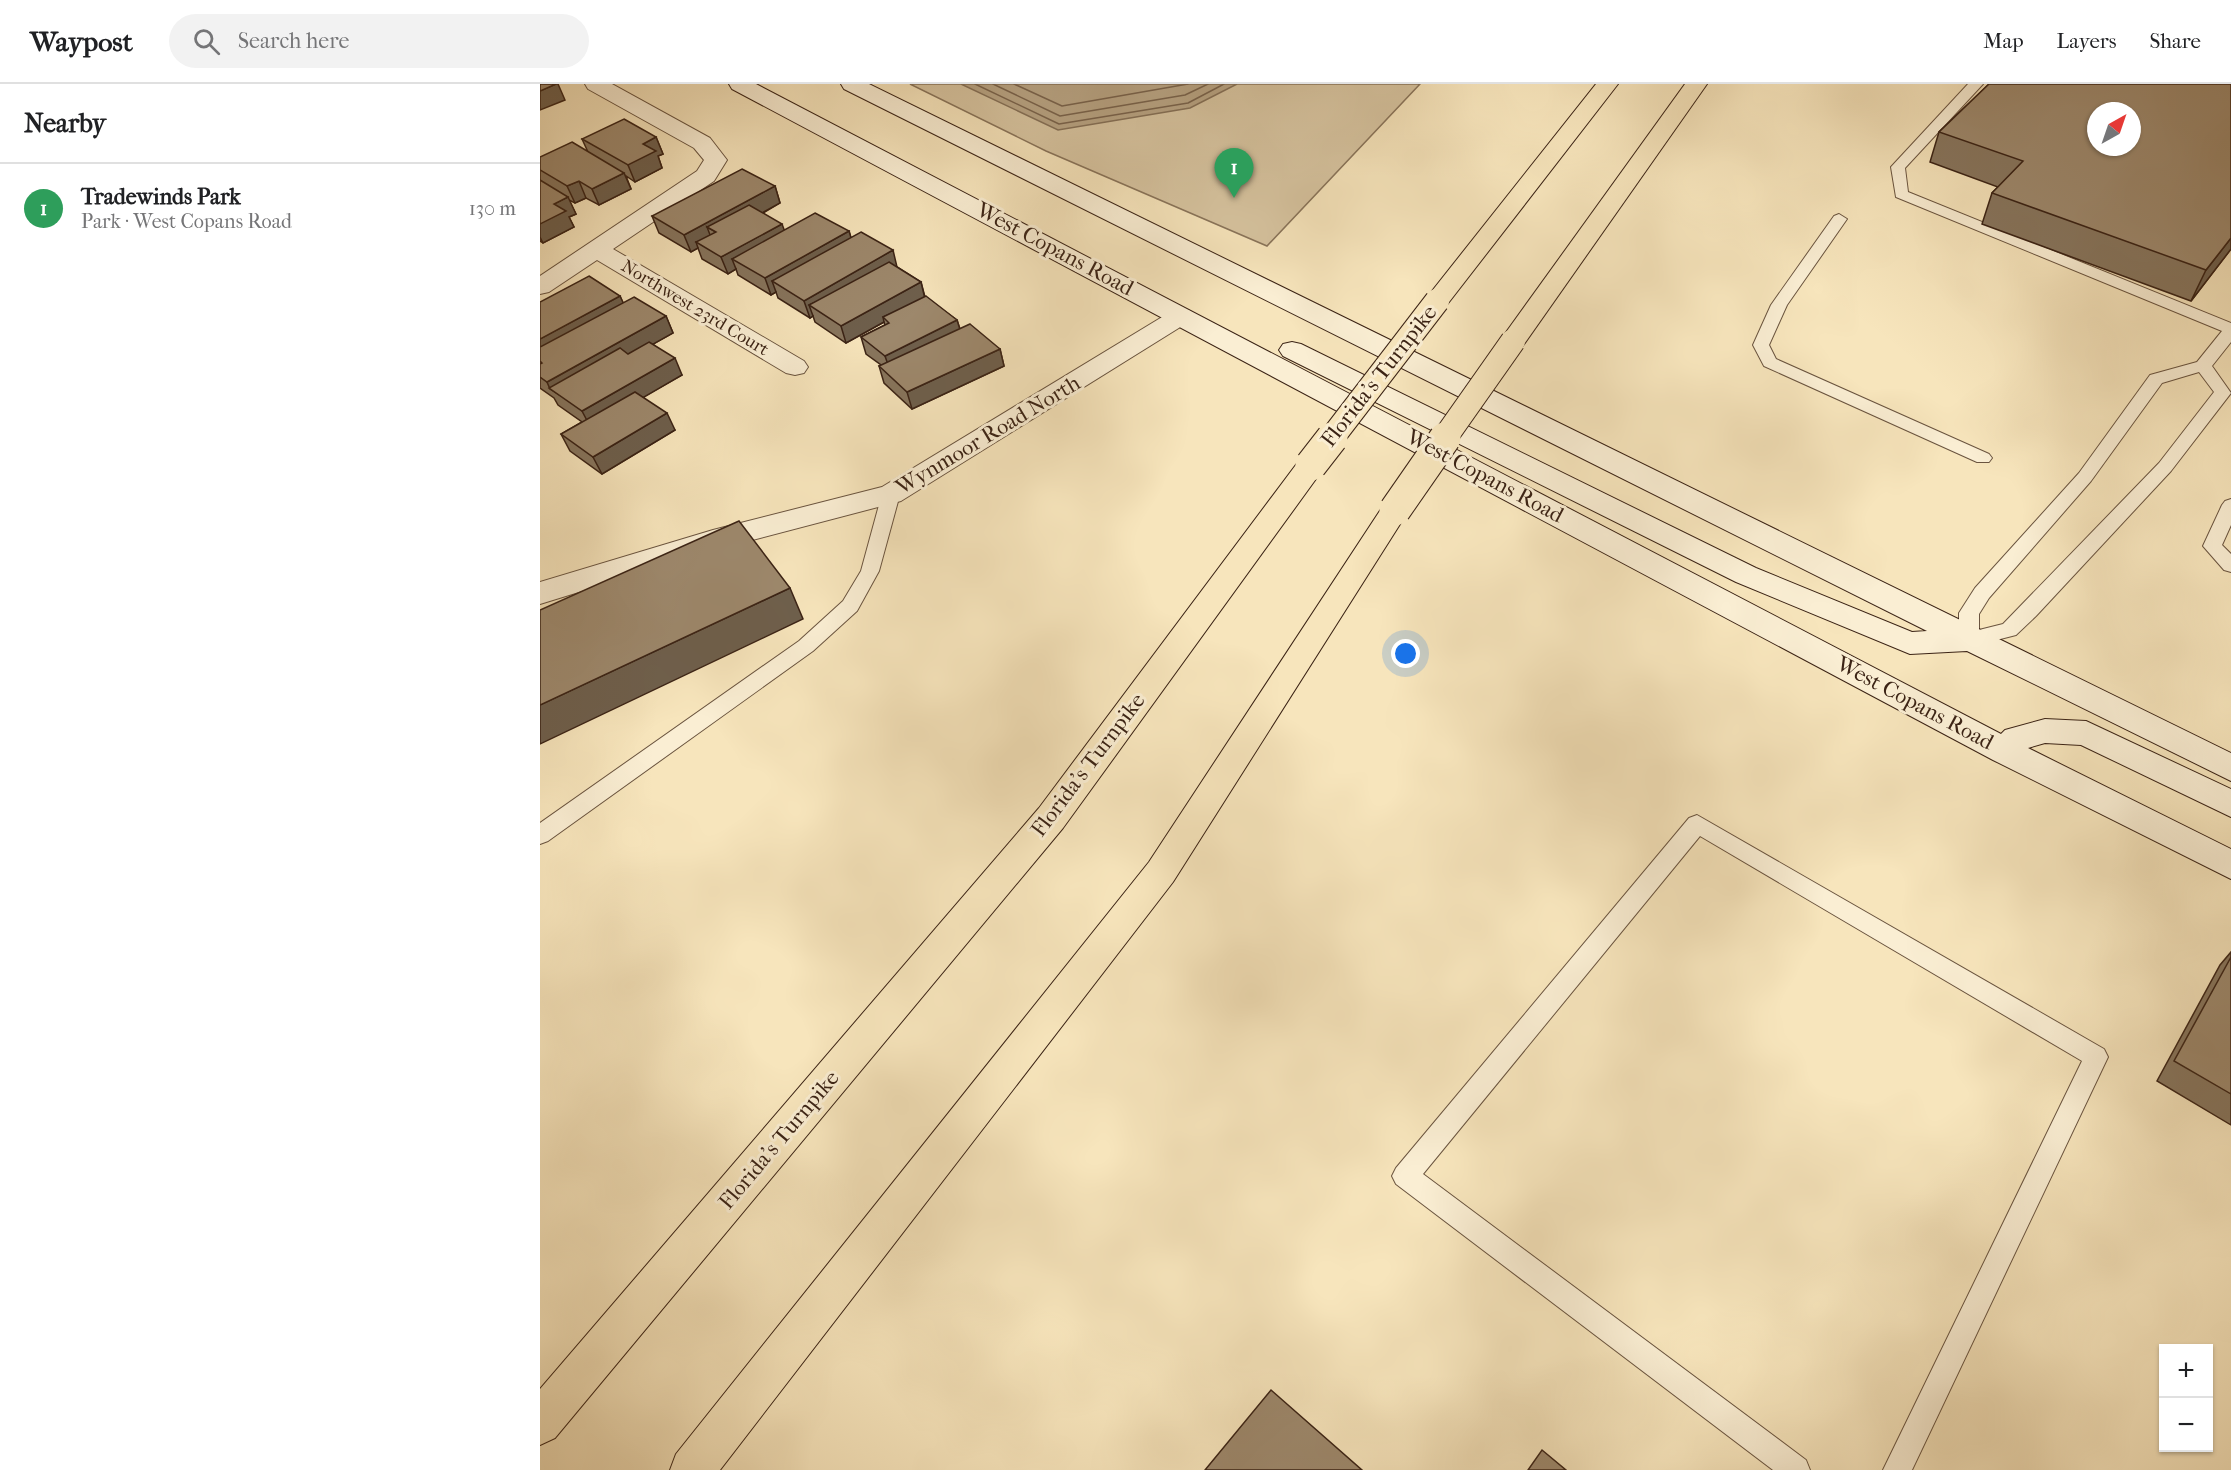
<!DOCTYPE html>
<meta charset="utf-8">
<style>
:root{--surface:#fff;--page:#f2f2f2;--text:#202124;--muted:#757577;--line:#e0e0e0;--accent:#b45309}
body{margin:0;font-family:"IM FELL French Canon",serif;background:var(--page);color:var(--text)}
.controls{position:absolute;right:18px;bottom:18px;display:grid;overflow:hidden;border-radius:0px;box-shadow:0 2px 4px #0004}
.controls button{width:54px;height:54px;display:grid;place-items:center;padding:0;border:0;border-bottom:2px solid var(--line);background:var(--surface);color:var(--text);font:30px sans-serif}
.compass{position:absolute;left:1547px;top:18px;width:54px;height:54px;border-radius:50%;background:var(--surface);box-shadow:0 2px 4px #0004;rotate:40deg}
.you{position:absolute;left:866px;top:570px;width:21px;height:21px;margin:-15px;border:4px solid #fff;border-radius:50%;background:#1a73e8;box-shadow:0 0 0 9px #1a73e833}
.badge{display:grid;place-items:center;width:39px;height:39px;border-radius:50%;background:var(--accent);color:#fff;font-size:20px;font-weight:700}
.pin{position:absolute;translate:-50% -50px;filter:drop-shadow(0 2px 3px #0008)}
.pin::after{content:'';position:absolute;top:32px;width:21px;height:18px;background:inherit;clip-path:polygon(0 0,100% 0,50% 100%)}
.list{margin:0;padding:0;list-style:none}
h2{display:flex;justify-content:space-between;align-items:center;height:78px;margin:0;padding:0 24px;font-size:26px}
h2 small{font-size:20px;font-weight:400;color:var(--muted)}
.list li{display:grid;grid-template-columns:39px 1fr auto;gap:18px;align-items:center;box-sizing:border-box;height:90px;padding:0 24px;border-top:2px solid var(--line)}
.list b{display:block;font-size:22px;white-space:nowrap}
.list p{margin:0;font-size:20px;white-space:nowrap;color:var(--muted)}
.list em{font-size:20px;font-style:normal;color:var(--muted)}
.icon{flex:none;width:33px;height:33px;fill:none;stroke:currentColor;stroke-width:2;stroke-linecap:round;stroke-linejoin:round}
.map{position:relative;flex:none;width:1691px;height:1386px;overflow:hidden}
header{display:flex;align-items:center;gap:36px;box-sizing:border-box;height:84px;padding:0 30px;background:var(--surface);border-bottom:2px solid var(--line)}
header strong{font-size:28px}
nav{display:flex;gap:33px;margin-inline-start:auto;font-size:21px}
.search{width:420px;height:54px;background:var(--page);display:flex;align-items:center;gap:15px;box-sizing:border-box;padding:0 21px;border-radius:33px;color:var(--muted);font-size:22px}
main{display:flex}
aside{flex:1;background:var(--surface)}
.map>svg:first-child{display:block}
.green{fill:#d7c4a0;stroke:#89745a;stroke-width:1.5}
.water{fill:#b7a383;stroke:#857057;stroke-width:1.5}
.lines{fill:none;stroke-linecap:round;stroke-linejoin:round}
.shore{stroke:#79634c;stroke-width:1.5}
.service-casing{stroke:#6a543f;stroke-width:2}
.minor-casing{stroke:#6a543f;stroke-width:2}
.secondary-casing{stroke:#3b2315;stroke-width:2}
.motorway-casing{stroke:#3b2315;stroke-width:2}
.service{fill:#faeed3;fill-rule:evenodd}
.minor{fill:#faeed3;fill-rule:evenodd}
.secondary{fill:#faeed3;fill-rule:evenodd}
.motorway{fill:#f7e5bc;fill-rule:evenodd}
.motorway-bridge-far1-casing{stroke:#3b2315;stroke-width:26;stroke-linecap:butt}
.motorway-bridge-casing{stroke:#3b2315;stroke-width:33;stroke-linecap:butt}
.motorway-bridge-far1{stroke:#f7e5bc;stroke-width:24}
.motorway-bridge{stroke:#f7e5bc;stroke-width:31}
.wall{fill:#87755d;stroke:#3b2315;stroke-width:1.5}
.shaded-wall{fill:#6e5f4c;stroke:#3b2315;stroke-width:1.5}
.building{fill:#9d886c;stroke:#3b2315;stroke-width:1.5;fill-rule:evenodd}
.labels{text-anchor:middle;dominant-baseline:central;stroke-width:6;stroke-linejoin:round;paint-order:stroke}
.far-street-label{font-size:18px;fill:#3b2315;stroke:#faeed3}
.street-label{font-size:22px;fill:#3b2315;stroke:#faeed3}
</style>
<header>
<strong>Waypost</strong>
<div class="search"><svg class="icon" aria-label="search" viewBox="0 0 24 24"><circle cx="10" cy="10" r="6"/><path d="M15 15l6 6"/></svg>Search here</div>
<nav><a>Map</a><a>Layers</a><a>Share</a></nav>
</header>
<main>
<aside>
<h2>Nearby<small></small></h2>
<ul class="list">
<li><span class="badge" style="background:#2e9e5b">1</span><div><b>Tradewinds Park</b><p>Park · West Copans Road</p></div><em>130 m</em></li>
</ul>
</aside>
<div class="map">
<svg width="1691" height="1386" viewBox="0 0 1691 1386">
<rect width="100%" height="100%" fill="#f7e5bc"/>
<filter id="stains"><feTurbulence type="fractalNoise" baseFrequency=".00333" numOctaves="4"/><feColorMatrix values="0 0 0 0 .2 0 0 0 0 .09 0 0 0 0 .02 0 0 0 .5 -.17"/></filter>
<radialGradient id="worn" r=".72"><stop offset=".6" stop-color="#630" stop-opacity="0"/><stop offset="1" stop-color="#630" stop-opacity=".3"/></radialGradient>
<!-- green -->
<path class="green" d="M370,0H880L727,162L506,67Z"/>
<!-- water -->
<path class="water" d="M421,0H697L650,24L518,46Z"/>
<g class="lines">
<!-- shore -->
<g class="shore">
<path d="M435,0L519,40L648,19L684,0"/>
<path d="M453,0L520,32L645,11L668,0"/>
<path d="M474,0L522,22L648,0"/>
</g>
<defs>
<g id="service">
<path d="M1428,0H1443L1365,84L1368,108L1691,239V258L1672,282L1691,309L1631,387L1496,532L1476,551L1429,563L1422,561L1419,556V529L1435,504L1539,389L1610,291L1657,278L1682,247L1356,113L1351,83ZM1659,288L1674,308L1619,379L1463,540L1439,546V530L1449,514L1551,397L1622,299Z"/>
<path d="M1299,130L1307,135L1247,221L1229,261L1236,275L1449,370L1452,374L1449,378H1437L1224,282L1213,261L1231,221L1294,132Z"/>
<path d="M351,404L360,410L339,487L317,527L273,567L8,757L0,760V739L259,557L303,517L321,487L342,410Z"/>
<path d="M1691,415V441L1682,461L1691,470V488L1684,486L1663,462L1682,421L1685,417Z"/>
<path d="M1157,731L1564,965L1568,973L1372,1386H1343L1542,977L1160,752L883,1090L1266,1376L1270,1386H1233L856,1100L852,1092L856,1084L1149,734Z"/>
</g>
<g id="minor">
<path d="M45,0H72L170,54L187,76L174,97L73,165L264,277L268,283L264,289L255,291L246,289L57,176L9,208L0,210V192L157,87L164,76L154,64L48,5Z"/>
<path d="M641,224L650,227L654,232L650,237L361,417L178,465L0,520V498L173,446L342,403L632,227Z"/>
</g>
<g id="secondary">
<path d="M189,0H216L1461,650L1465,646L1505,635L1546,637L1691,705V733L1541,661L1505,659L1488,664L1691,765V795L1453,676L192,5Z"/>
<path d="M301,0H329L1691,669V697L1427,567L1370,570L1196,498L743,272L739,266L743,260L752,258L761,260L1216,484L1372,548L1387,547L304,5Z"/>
</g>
<g id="motorway">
<path d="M1056,0H1078L906,222L897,225L888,222L884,217L888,212Z"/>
<path d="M1145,0H1167L982,263L973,265L964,263L960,257L964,251Z"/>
<path d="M771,372L781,374L785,381L781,388L523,744L15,1354L0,1361V1305L499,724L761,374Z"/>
<path d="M855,416L865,419L869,426L633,798L180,1386H130L136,1370L609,778L845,419Z"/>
</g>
</defs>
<!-- service casing -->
<use href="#service" class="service-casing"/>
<!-- minor casing -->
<use href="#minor" class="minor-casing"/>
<!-- secondary casing -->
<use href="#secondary" class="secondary-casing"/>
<!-- motorway casing -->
<use href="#motorway" class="motorway-casing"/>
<!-- service -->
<use href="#service" class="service"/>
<!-- minor -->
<use href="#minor" class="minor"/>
<!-- secondary -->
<use href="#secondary" class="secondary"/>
<!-- motorway -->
<use href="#motorway" class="motorway"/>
<defs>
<g id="motorway-bridge-far1">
<path d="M791,355L897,217"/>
<path d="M904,355L973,257"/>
</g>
<g id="motorway-bridge">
<path d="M771,381L792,354"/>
<path d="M855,426L905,354"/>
</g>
</defs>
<!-- motorway-bridge-far1 casing -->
<use href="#motorway-bridge-far1" class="motorway-bridge-far1-casing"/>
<!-- motorway-bridge casing -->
<use href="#motorway-bridge" class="motorway-bridge-casing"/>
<!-- motorway-bridge-far1 -->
<use href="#motorway-bridge-far1" class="motorway-bridge-far1"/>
<!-- motorway-bridge -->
<use href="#motorway-bridge" class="motorway-bridge"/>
</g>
<!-- wall -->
<g class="wall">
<path d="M1449,0L1691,165L1651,217L1442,140L1452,109L1458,103L1390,78L1399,48Z"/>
<path d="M116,53L123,70L118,72L122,84L95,98L86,92L91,105L59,121L46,114L35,119L29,116L36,130L29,133L34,143L3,159L0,157V73L48,68L42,55Z"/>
<path d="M235,102L240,119L223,129L244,146L309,147L311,154L381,198L385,213L417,236L420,245L460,265L464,282L372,325L344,299L339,282L341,281L326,270L321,253L345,241L344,238L306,259L275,238L273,232L270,234L238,214L236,208L231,211L198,191L196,185L188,190L162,175L158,164L151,168L119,149L112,132Z"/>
<path d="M80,212L83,219L126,232L133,249L113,260L142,291L103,313L135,346L62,390L30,367L21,350L42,338L18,321L14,314L0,304V218Z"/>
<path d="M1691,868V1041L1617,997L1680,881Z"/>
</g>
<!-- shaded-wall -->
<g class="shaded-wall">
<path d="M16,0H18L25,16L0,26V7Z"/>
<path d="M116,53L123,70L118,72L122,84L95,98L88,81L103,60Z"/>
<path d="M84,89L91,105L59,121L52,105Z"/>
<path d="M39,97L46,114L35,119L27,102Z"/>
<path d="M235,102L240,119L178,153L176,148L167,143L172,156L156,158L158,164L151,168L144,151Z"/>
<path d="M28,113L36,130L29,133L34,143L3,159L0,153V140L14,120Z"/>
<path d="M242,140L248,156L192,175L196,185L188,190L181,173Z"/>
<path d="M309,147L314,164L232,197L236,208L231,211L225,194Z"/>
<path d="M1691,154V165L1651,217L1666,186Z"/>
<path d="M353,166L357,183L269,221L273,232L270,234L264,217Z"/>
<path d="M381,198L385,215L343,233L344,238L306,259L301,242Z"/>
<path d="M80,212L88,229L0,270V255Z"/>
<path d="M126,232L133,249L21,312L10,305L7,298Z"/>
<path d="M417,236L422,252L351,289L345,272Z"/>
<path d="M460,265L464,282L372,325L367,308Z"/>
<path d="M135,274L142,291L51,344L42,327Z"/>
<path d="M127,329L135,346L62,390L53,373Z"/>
<path d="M250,504L263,535L0,660V621Z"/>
</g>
<!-- building -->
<g class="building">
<path d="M0,0H16L0,7Z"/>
<path d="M1449,0H1691V154L1666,186L1452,109L1483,77L1399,48ZM1556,27H1592V63H1556Z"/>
<path d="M84,35L116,53L103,60L116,67L88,81L42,55Z"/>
<path d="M32,58L84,89L52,105L39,97L27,102L0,86V73Z"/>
<path d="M202,85L235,102L144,151L112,132Z"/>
<path d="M0,96L28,113L14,120L26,127L0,140Z"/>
<path d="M209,121L242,140L181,173L156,158L176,148L167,143Z"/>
<path d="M275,129L309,147L225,194L192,175Z"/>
<path d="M321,148L353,166L264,217L232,197Z"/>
<path d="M349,178L381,198L301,242L269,221Z"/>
<path d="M49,192L80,212L0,255V218Z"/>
<path d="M386,212L417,236L345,272L321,253L349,239L343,233Z"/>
<path d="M94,213L126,232L7,298L0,293V280L2,279L0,277V263Z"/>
<path d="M430,240L460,265L367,308L339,282Z"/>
<path d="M109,258L135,274L42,327L9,304L80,264L88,270Z"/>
<path d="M95,308L127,329L53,373L21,350Z"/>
<path d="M199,437L250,504L0,621V526Z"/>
<path d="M1691,873V1010L1634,977Z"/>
<path d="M731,1306L822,1386H665Z"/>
<path d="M1002,1366L1026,1386H988Z"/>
</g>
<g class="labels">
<!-- far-street labels -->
<g class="far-street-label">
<text transform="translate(155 224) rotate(31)">Northwest 23rd Court</text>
</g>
<!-- street labels -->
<g class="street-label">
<text transform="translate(515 165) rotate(28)">West Copans Road</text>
<text transform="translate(839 292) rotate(-52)">Florida's Turnpike</text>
<text transform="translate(448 351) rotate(-31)">Wynmoor Road North</text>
<text transform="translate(945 392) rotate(28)">West Copans Road</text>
<text transform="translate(1375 619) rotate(28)">West Copans Road</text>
<text transform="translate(548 681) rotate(-53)">Florida's Turnpike</text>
<text transform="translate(239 1056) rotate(-50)">Florida's Turnpike</text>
</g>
</g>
<rect width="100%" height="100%" filter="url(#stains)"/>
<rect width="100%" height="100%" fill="url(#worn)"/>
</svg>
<div class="controls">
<button>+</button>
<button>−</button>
</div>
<svg class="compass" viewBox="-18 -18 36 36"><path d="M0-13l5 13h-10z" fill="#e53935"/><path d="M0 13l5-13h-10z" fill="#757577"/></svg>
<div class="you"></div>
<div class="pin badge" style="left:694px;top:114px;background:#2e9e5b">1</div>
</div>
</main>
